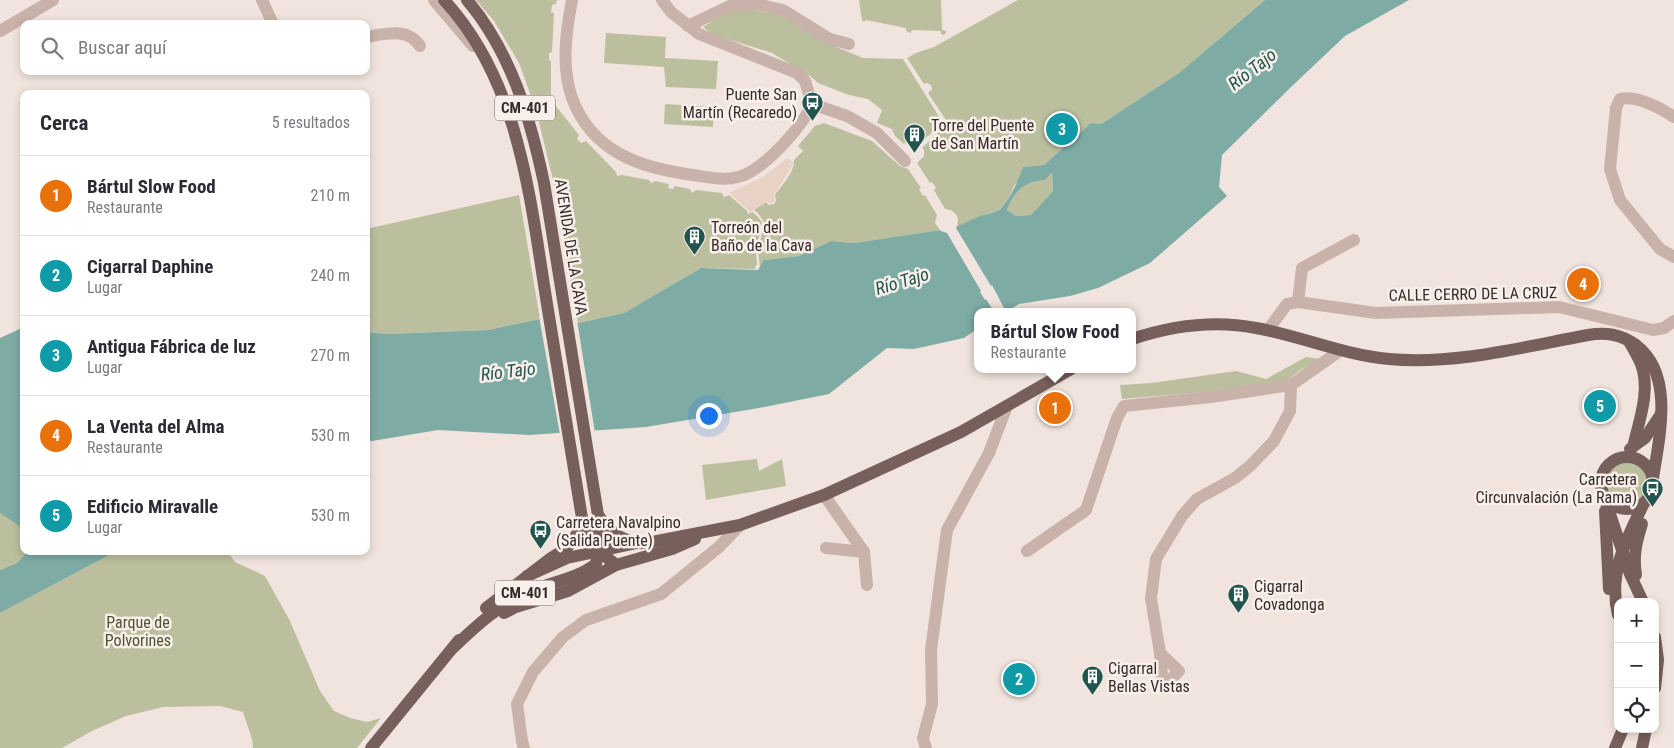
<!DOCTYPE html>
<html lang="es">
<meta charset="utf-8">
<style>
:root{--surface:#fff;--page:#f7f7f7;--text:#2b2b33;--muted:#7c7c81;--line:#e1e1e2;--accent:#d93025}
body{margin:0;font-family:"Roboto Condensed",sans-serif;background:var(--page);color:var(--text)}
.controls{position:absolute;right:15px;bottom:15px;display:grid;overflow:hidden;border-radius:10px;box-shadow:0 2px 8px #0003}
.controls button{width:45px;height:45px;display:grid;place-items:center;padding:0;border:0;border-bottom:1px solid var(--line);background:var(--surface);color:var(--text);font:25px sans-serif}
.you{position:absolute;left:708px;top:415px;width:18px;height:18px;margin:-12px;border:4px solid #fff;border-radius:50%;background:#1a73e8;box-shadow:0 0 0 8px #1a73e833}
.badge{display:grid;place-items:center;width:32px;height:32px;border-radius:50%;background:var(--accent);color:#fff;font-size:16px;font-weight:700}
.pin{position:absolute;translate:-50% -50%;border:2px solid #fff;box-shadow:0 1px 5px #0006}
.popup{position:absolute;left:974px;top:308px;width:162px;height:65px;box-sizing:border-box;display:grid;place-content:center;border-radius:10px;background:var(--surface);filter:drop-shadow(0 1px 4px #0005);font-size:16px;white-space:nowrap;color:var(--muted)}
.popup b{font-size:19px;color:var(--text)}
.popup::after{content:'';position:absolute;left:50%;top:100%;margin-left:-10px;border:10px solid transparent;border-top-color:var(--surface)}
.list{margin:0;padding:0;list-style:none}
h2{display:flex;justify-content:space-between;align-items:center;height:65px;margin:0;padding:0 20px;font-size:21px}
h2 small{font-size:16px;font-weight:400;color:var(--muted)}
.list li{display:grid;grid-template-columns:32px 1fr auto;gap:15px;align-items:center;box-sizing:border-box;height:80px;padding:0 20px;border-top:1px solid var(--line)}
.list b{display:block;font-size:19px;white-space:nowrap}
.list p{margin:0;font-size:16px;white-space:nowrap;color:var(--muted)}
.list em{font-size:16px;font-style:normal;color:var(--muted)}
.icon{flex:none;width:28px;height:28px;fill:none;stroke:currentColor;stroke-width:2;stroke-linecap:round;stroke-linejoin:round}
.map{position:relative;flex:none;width:1674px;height:748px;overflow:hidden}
.search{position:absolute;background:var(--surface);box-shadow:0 2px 8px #0003;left:20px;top:20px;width:350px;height:55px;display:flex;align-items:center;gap:12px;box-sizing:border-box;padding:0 18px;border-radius:10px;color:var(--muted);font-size:19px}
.panel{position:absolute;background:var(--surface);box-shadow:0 2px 8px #0003;left:20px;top:90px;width:350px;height:465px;border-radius:10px}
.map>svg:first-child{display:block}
.green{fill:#bbbf9e}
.plaza{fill:#e8d2c6}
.water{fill:#7eaca5;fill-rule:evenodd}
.pier{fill:#f1e4de}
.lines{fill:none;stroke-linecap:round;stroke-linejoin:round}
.minor{stroke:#c8b2aa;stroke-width:12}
.major{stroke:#775f5b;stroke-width:12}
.labels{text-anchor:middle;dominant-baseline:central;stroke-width:5;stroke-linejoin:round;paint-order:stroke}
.shield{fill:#f9efea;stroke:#706663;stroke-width:1}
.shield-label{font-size:15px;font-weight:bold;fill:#362b29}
.poi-label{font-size:16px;fill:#362b29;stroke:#f9efea;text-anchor:start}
.street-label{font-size:16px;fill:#362b29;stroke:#f9efea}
.park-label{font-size:16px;fill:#4d532f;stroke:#f9efea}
.water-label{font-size:18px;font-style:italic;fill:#21554e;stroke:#f9efea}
</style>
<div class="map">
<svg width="1674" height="748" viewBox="0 0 1674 748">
<rect width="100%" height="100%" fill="#f1e4de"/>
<!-- green -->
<g class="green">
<path d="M476,0H557L556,4L552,5L551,12L554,13L552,52L549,53V60L551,61V97L547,100V104L552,107L555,105L579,135L577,139L581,143L586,141L616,172L617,176L622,175L649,180L651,183L655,181L669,184L668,187L671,189H673L675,186L690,189L692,193L696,190L722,193L724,197L729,195L747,211L748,214L752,212L756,215L762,222L758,241L755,245L757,248L756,252L757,264L755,267L756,269L701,268L624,313L578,323L561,226L555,188L536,110L519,63L494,21Z"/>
<path d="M859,0H941L942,30L946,31V33L944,35L941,34V31L912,30L911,33L906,31V28L866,20L864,22L862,20Z"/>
<path d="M1018,0H1265L1179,73L1101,124L1091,123L1044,165L1023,167L1020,178L1014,186L1006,204L997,211L981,216L956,228C961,218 956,210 945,209L934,190L936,188L932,182L930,183L917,163L924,156V150L922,148L948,123L928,93L932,89L931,85L927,83L924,84L907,58L916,53L934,47Z"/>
<path d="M750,9L780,15L834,46L863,58L903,59L943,123L919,144L916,141L909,140L904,144L895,136L892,129L877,123L882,110L868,99L849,95L818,83L810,76L772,53L712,34L703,27L728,12Z"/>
<path d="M606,33L666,37L665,58L718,61L716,89L666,87L664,67L604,63Z"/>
<path d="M665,104L714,107L713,127L664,124Z"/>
<path d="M824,123L872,141L900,166L908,169L921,188L919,189L923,196L925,195L937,215L935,223L940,230L854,243L831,241L799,256L764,260L760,267L758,252L761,247L760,243L764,222L758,213L754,210L766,202L769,205L774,204L776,201L775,195C781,186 795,172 794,160L803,151L798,146L815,126Z"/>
<path d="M1052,171L1053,191L1031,215L1016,216L1007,210C1014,191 1025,181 1045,180Z"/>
<path d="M519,195L540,319L488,330L387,334L366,332V229Z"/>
<path d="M1306,357L1320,359L1299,371L1286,381L1263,387L1122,399L1120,385L1152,383L1236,371L1266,379Z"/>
<path d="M757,459L759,471L782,459L786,486L706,500L702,465Z"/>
<circle cx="1627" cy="482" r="21"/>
<path d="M0,513L23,527L24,551H28L17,563L0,570Z"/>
<path d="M117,551H227L235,562L265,576L290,621L320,691L334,711L350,718L367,722L381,718L357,748H253L252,739L243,712L220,706L163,707L126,716L92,731L62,748H0V613Z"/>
</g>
<!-- plaza -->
<path class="plaza" d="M787,158L794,163L774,195L775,201L773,202L770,204L767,201L750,212L729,193L763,177Z"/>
<!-- water -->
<g class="water">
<path d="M1265,0H1409L1345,36L1291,87L1222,155L1219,187L1227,196L1150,263L1098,288L1070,296L1019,304L1006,312H978L977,329L964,338L914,349L887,348L829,394L759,408L646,427L529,435L438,430L366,442V332L387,334L488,330L540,319L578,323L624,313L701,268L758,270L764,260L799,256L831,241L854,243L940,230L945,232C957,227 968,221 980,216C986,214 993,213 999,210C1008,204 1020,177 1023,167L1044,165L1091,123L1101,124L1179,73ZM1052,172L1053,191L1031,215L1016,216L1007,210C1014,191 1025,181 1045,180Z"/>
<path d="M24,327V529L0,513V338Z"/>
<path d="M28,551H117L0,613V570L17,563Z"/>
</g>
<!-- pier -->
<g class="pier">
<path d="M958,224L956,228L991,286L992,285L1006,312H994L986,299L985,300L980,292L981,291L947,233L941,231L938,228L946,230Z"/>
<path d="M539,316L577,320L595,433L560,435Z"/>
</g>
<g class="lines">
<!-- minor -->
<g class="minor">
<path d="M262,0L273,24"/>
<path d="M434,0L473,46"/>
<path d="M572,0C566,31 561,67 572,98C592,152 640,168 693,175C708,177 723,181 738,177C762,172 803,126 812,104"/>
<path d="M662,0L671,12L699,34L797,73L805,81L812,104"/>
<path d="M688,26L730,6L756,4L783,10L830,39L849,44"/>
<path d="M0,31L53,0"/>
<path d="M366,37C385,34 408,27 420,46"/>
<path d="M812,104L847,116L877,133L905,161"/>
<path d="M1674,117C1661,108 1636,95 1620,99L1616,108L1610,169L1620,200L1660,249L1674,257"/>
<path d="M1298,302L1302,268L1354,240"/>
<path d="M1268,330L1287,304L1298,302L1376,313L1559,307L1653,330L1664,328L1674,321"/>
<path d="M824,495L864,552L867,585"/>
<path d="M826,548L864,552"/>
<path d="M1027,551L1086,510L1117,418L1124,406L1211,397L1291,385L1341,350"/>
<path d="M1160,653L1179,671L1163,687L1160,653L1151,598L1156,559L1182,516L1197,499L1235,478L1250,466L1274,441L1290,411L1291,385"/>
<path d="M524,748L522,741L517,704L533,672L563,637L586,620L661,594L719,547L740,525"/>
<path d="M926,748L923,738L932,704L931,650L947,530L989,453L1007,406"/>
</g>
<!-- major -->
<g class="major">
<path d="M444,0C520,82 530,199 547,304C559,376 571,447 582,518L589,543L616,565"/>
<path d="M1132,339C1171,326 1215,320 1256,328C1301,336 1343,355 1389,359C1455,365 1523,347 1588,335C1606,332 1620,334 1636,345C1674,374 1660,434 1653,478"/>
<path d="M1630,343C1634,350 1638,357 1641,364C1651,390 1639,421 1633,447"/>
<path d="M1630,449L1645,438L1661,414"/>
<circle cx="1627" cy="483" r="26"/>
<path d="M1605,499L1630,574L1643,602"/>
<path d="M1605,511L1609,589"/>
<path d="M598,515C609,530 617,538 635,542"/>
<path d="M1636,575C1633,556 1636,543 1642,524"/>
<path d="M527,576L567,558L637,543H647L740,525L824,495L961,432L1071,369"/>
<path d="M486,608L551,558L567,548L577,534L582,518"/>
<path d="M504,613L516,607L568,591L616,565L672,549L695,539"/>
<path d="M1618,615C1608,572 1626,540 1644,503"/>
<path d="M1655,637L1658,660L1655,688"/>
<path d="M454,647C477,625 499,605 528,592C551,582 577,579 596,564L598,551V515L544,183C530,117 511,52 467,0"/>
<path d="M371,748L459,640"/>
<path d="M1615,748L1623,729"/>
<path d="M1642,748L1646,729"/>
</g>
</g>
<!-- icons -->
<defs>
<symbol id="bus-pin" viewBox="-11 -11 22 30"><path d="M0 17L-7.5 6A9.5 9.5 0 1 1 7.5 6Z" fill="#21554e" stroke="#f9efea"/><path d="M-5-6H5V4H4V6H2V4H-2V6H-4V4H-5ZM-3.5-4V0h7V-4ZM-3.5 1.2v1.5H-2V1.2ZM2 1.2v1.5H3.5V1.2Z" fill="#fff"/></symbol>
<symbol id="building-pin" viewBox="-11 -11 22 30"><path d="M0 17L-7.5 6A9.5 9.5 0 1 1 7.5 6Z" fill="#21554e" stroke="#f9efea"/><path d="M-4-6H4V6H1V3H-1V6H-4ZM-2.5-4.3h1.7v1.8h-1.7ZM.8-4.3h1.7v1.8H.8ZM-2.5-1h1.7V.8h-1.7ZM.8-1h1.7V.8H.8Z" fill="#fff"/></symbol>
</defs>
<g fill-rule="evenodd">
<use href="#bus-pin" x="800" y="90" width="25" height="34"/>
<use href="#building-pin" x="902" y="122" width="25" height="34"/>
<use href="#building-pin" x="682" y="224" width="25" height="34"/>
<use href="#bus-pin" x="1640" y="476" width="25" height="34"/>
<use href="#bus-pin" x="528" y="518" width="25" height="34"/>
<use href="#building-pin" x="1226" y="582" width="25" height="34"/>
<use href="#building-pin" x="1080" y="664" width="25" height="34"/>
</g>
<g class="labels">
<!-- shield labels -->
<g class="shield">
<rect x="495" y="95.5" width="60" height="25" rx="4"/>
<rect x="495" y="580.5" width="60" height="25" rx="4"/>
</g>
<g class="shield-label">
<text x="525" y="108">CM-401</text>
<text x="525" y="593">CM-401</text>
</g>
<!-- poi labels -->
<g class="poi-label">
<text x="797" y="94" text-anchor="end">Puente San<tspan x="797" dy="18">Martín (Recaredo)</tspan></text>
<text x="931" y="125">Torre del Puente<tspan x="931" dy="18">de San Martín</tspan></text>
<text x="711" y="227">Torreón del<tspan x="711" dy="18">Baño de la Cava</tspan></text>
<text x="1637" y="479" text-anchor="end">Carretera<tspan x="1637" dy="18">Circunvalación (La Rama)</tspan></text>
<text x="556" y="522">Carretera Navalpino<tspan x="556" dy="18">(Salida Puente)</tspan></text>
<text x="1254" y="586">Cigarral<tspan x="1254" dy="18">Covadonga</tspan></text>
<text x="1108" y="668">Cigarral<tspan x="1108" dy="18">Bellas Vistas</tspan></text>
</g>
<!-- street labels -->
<g class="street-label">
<text transform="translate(571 247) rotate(81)">AVENIDA DE LA CAVA</text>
<text transform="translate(1473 294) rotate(-1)">CALLE CERRO DE LA CRUZ</text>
</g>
<!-- park labels -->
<g class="park-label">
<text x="138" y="622">Parque de<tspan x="138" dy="18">Polvorines</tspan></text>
</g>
<!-- water labels -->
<g class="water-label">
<text transform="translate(1252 69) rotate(-38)">Río Tajo</text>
<text transform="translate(902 281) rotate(-17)">Río Tajo</text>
<text transform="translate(508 371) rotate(-7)">Río Tajo</text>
</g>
</g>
</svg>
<div class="controls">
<button>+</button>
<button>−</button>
<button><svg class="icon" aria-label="locate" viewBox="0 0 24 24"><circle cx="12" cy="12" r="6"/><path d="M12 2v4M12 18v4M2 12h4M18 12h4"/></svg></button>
</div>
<div class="you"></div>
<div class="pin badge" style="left:1055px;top:408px;background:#e8710a">1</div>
<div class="popup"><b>Bártul Slow Food</b>Restaurante</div>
<div class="pin badge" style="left:1019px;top:679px;background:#0f9aa8">2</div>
<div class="pin badge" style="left:1062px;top:129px;background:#0f9aa8">3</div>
<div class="pin badge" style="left:1583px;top:284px;background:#e8710a">4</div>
<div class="pin badge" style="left:1600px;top:406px;background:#0f9aa8">5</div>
<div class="search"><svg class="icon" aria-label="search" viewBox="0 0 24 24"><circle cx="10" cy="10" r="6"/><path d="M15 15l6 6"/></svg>Buscar aquí</div>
<section class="panel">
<h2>Cerca<small>5 resultados</small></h2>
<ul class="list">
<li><span class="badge" style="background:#e8710a">1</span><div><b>Bártul Slow Food</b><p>Restaurante</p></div><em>210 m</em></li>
<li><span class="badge" style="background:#0f9aa8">2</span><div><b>Cigarral Daphine</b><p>Lugar</p></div><em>240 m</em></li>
<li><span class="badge" style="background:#0f9aa8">3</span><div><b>Antigua Fábrica de luz</b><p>Lugar</p></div><em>270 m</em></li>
<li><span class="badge" style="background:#e8710a">4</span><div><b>La Venta del Alma</b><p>Restaurante</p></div><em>530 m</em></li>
<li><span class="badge" style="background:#0f9aa8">5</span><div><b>Edificio Miravalle</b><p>Lugar</p></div><em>530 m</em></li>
</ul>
</section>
</div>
